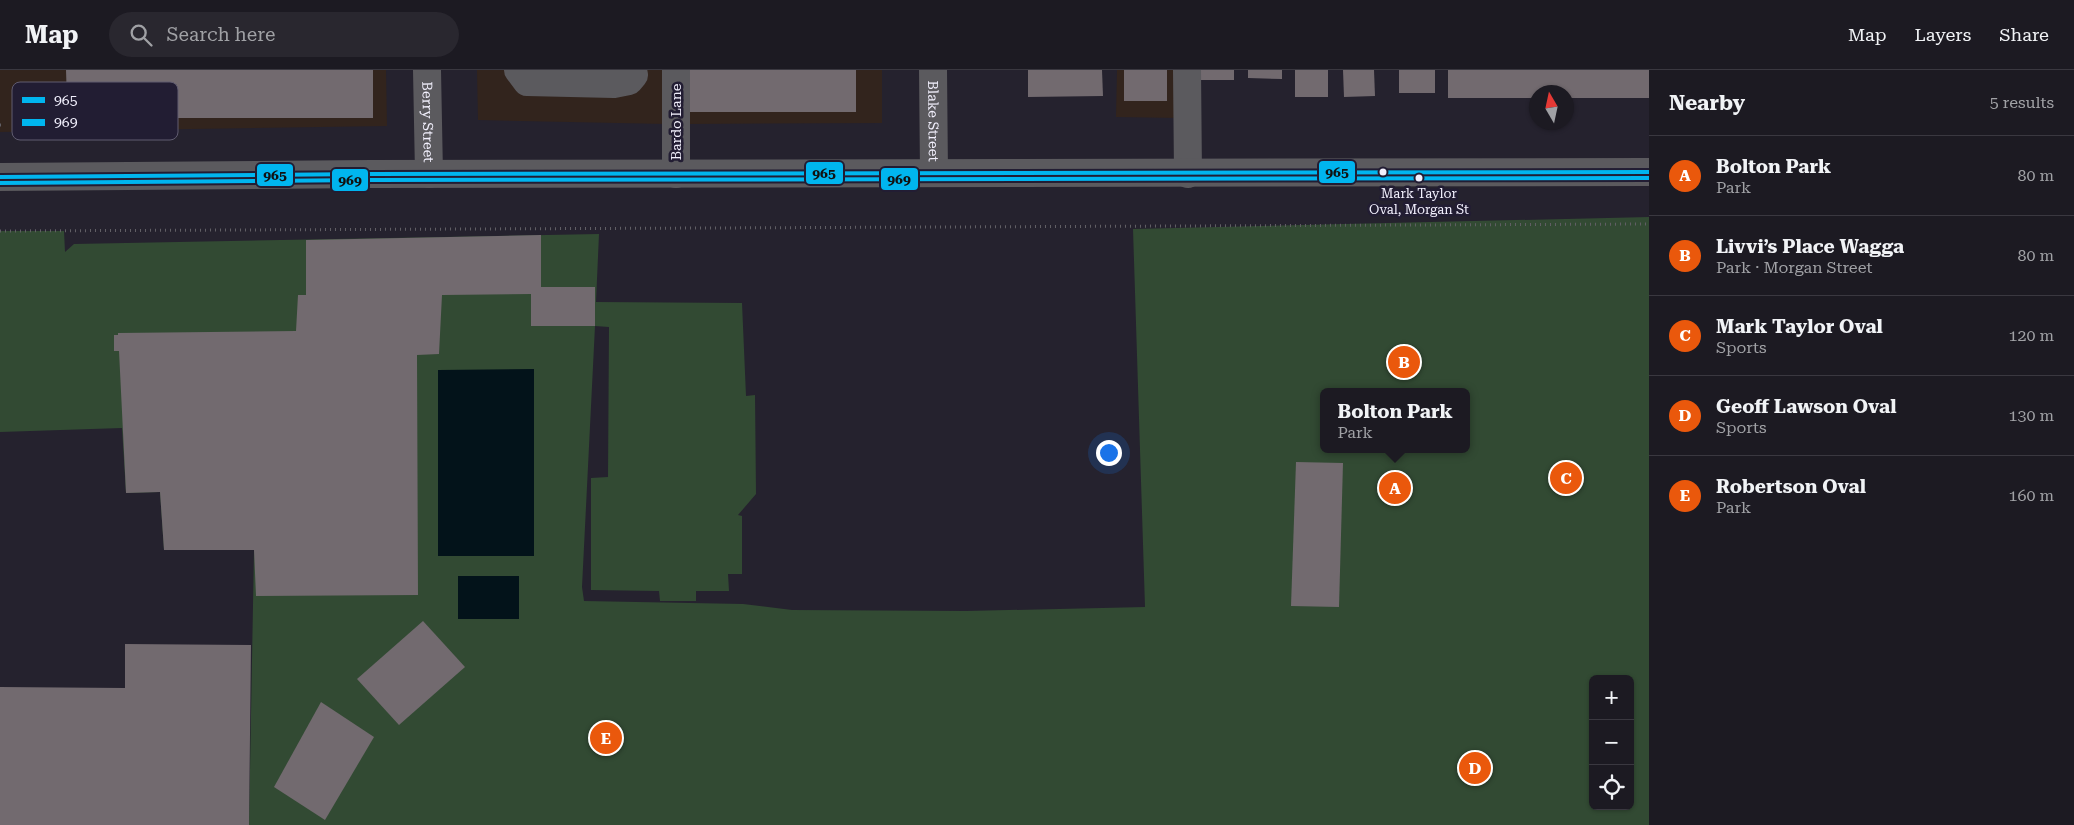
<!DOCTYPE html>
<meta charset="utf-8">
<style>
:root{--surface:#1c1a22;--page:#29272f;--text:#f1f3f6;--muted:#a0a1a5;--line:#3a3840;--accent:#ea580c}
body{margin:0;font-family:"Roboto Serif",serif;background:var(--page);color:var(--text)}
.controls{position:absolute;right:15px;bottom:15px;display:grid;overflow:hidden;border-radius:8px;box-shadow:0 1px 4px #0004}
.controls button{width:45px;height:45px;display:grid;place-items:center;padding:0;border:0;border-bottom:1px solid var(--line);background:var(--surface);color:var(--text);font:25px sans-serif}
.compass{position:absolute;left:1529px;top:15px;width:45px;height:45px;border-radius:50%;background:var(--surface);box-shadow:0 1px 4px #0004;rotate:351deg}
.you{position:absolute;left:1108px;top:382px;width:18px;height:18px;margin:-12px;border:4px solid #fff;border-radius:50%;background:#1a73e8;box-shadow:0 0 0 8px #1a73e833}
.badge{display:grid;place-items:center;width:32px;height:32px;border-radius:50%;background:var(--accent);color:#fff;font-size:16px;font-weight:700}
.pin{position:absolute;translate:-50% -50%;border:2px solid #fff;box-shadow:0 1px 5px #0006}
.popup{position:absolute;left:1320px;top:318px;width:150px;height:65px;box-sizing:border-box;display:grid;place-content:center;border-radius:8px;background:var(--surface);filter:drop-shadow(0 1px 4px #0005);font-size:16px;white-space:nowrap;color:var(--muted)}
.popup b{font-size:19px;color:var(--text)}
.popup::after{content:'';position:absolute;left:50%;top:100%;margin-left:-10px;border:10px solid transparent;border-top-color:var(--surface)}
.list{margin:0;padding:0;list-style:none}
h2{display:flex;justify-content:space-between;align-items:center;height:65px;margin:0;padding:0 20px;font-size:21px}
h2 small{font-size:16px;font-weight:400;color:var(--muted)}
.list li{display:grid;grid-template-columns:32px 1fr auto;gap:15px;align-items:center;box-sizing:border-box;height:80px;padding:0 20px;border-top:1px solid var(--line)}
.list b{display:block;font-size:19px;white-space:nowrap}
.list p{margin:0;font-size:16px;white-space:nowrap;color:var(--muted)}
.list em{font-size:16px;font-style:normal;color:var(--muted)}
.icon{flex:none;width:28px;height:28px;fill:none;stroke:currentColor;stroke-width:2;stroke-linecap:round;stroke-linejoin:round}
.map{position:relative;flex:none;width:1649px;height:755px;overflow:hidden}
header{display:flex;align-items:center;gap:30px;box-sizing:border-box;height:70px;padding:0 25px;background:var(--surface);border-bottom:1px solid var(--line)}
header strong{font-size:24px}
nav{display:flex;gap:28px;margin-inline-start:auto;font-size:18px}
.search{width:350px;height:45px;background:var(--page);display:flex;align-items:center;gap:12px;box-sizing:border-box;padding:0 18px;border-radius:28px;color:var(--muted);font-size:19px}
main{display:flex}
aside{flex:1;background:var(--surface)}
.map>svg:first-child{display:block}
.commercial{fill:#32241d}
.green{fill:#324a33;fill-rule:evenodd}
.water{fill:#03131a}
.building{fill:#726a6f}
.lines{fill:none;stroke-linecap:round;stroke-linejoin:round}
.path{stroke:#615f65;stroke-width:3;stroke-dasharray:1 4;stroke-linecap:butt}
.minor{stroke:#5b5a5e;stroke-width:28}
.bus-1-casing{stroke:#221d33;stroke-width:8}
.bus-2-casing{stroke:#221d33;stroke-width:8}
.bus-1{stroke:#00b5ef;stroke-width:4}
.bus-2{stroke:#00b5ef;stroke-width:4}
.bus-dot{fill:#f2f0fd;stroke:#221d33;stroke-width:2}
.labels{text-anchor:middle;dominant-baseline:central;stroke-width:5;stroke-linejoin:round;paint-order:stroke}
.bus-label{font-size:13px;fill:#f2f0fd;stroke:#221d33}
.street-label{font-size:14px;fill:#f2f0fd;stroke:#221d33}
.key{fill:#221d33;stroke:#605c70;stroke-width:1}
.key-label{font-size:14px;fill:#f2f0fd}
.line-badge{stroke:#221d33;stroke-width:2}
.pale-badge-label{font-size:14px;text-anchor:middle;font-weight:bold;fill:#111}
</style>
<header>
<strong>Map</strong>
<div class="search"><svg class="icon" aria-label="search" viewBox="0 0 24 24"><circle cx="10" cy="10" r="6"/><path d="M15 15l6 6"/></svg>Search here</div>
<nav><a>Map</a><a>Layers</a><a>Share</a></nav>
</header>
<main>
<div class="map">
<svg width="1649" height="755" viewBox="0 0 1649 755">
<rect width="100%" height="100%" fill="#25222e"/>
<!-- commercial -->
<g class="commercial">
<path d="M0,0H386L387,56L0,62Z"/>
<path d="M477,0H666V54L478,50Z"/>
<path d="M685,0H882V53L685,54Z"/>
<path d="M1117,0H1178V48L1116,47Z"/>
</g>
<!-- green -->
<path class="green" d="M1649,147V755H249L254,480H164L160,422L126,423L122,358L0,362V161H64L65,182L74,174L599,164L596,232L742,233L746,326L755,325L756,424L738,445L742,446V504H728L729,521H696V531H660L659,521L591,520V408L608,407L609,257L595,256L582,517L584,531L743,534L792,540L966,541L1145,537L1133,159ZM1324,322H1466V379H1324ZM1593,609H1630V736H1593Z"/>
<!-- water -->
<g class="water">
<path d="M534,299V486H438V300Z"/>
<rect x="458" y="506" width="61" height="43"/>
</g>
<!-- building -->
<g class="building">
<path d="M66,0H373V48H144L143,29L67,31Z"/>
<rect x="690" y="0" width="166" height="42"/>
<path d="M1028,0H1102L1103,26L1028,27Z"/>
<rect x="1124" y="0" width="43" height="31"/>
<rect x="1200" y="0" width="34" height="10"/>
<path d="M1248,0H1282V9L1248,8Z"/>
<rect x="1295" y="0" width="33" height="27"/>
<path d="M1343,0H1374L1375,26L1344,27Z"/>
<rect x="1399" y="0" width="36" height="23"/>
<path d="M1448,0H1649V28H1566V22H1536V28H1448Z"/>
<path d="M541,165V217H595V256H531V224L442,225L439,284L417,285L418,525L256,526L254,480H164L160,422L126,423L119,281H114V265H118V263L296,261L298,225H306V170Z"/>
<path d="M1296,392L1343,393L1339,537L1291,536Z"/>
<path d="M423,551L465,597L399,655L357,609Z"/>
<path d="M125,574L251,575L249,755H0V617L125,618Z"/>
<path d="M321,632L374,667L325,750L274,717Z"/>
</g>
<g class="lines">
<!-- path -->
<g class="path">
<path d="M0,55H4"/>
<path d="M0,161L1649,154"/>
</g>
<!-- minor -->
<g class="minor">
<path id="s1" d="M427,0L429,104"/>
<path d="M518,0L527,12L614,14L629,11L634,5L633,0"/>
<path id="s2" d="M933,0L934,103"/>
<path d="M1187,0L1188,104"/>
<path d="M676,104V0"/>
<path d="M0,107L371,104L1649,102"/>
</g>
<defs>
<path id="bus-1" d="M0,107L371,104L1649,102"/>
<path id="bus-2" d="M0,113L371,110L1649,108"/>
</defs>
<!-- bus-1 casing -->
<use href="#bus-1" class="bus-1-casing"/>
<!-- bus-2 casing -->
<use href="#bus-2" class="bus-2-casing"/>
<!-- bus-1 -->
<use href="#bus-1" class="bus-1"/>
<!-- bus-2 -->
<use href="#bus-2" class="bus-2"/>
</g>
<!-- markers -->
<g class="bus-dot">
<circle cx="1383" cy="102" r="4.5"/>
<circle cx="1419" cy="108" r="4.5"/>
</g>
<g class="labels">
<!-- bus labels -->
<g class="bus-label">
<text x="1419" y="123">Mark Taylor<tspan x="1419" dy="16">Oval, Morgan St</tspan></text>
</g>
<!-- street labels -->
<g class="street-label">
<text stroke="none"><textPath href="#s1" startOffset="52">Berry Street</textPath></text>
<text transform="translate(676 52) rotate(-90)">Bardo Lane</text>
<text stroke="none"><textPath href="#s2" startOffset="51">Blake Street</textPath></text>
</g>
</g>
<!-- legend -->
<rect x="12" y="12" width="166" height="58" rx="8" class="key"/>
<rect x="22" y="27" width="23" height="6" fill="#00b5ef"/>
<rect x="22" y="49" width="23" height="7" fill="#00b5ef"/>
<g class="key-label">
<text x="54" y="35">965</text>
<text x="54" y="57">969</text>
</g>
<g class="line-badge">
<rect x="1318" y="90" width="38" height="24" rx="5" fill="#00b5ef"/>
<rect x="805" y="91" width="39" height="24" rx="5" fill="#00b5ef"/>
<rect x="256" y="93" width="38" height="24" rx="5" fill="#00b5ef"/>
<rect x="880" y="97" width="39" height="24" rx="5" fill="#00b5ef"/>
<rect x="331" y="98" width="38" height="24" rx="5" fill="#00b5ef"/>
</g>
<g class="pale-badge-label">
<text x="1337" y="107">965</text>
<text x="824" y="108">965</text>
<text x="275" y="110">965</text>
<text x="899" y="114">969</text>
<text x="350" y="115">969</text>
</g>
</svg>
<div class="controls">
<button>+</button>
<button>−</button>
<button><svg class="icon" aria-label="locate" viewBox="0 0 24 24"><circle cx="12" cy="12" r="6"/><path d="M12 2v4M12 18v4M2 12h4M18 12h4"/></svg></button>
</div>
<svg class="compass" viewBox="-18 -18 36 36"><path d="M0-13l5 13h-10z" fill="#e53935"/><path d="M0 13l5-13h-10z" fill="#a0a1a5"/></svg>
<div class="you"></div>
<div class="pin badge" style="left:1395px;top:418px">A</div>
<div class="popup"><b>Bolton Park</b>Park</div>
<div class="pin badge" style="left:1404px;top:292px">B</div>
<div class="pin badge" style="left:1566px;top:408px">C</div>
<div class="pin badge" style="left:1475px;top:698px">D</div>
<div class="pin badge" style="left:606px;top:668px">E</div>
</div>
<aside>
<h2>Nearby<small>5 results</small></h2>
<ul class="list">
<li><span class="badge">A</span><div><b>Bolton Park</b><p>Park</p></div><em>80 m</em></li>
<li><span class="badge">B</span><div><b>Livvi’s Place Wagga</b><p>Park · Morgan Street</p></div><em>80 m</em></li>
<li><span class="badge">C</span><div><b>Mark Taylor Oval</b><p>Sports</p></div><em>120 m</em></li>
<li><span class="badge">D</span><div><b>Geoff Lawson Oval</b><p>Sports</p></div><em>130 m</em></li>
<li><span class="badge">E</span><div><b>Robertson Oval</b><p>Park</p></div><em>160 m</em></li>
</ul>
</aside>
</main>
